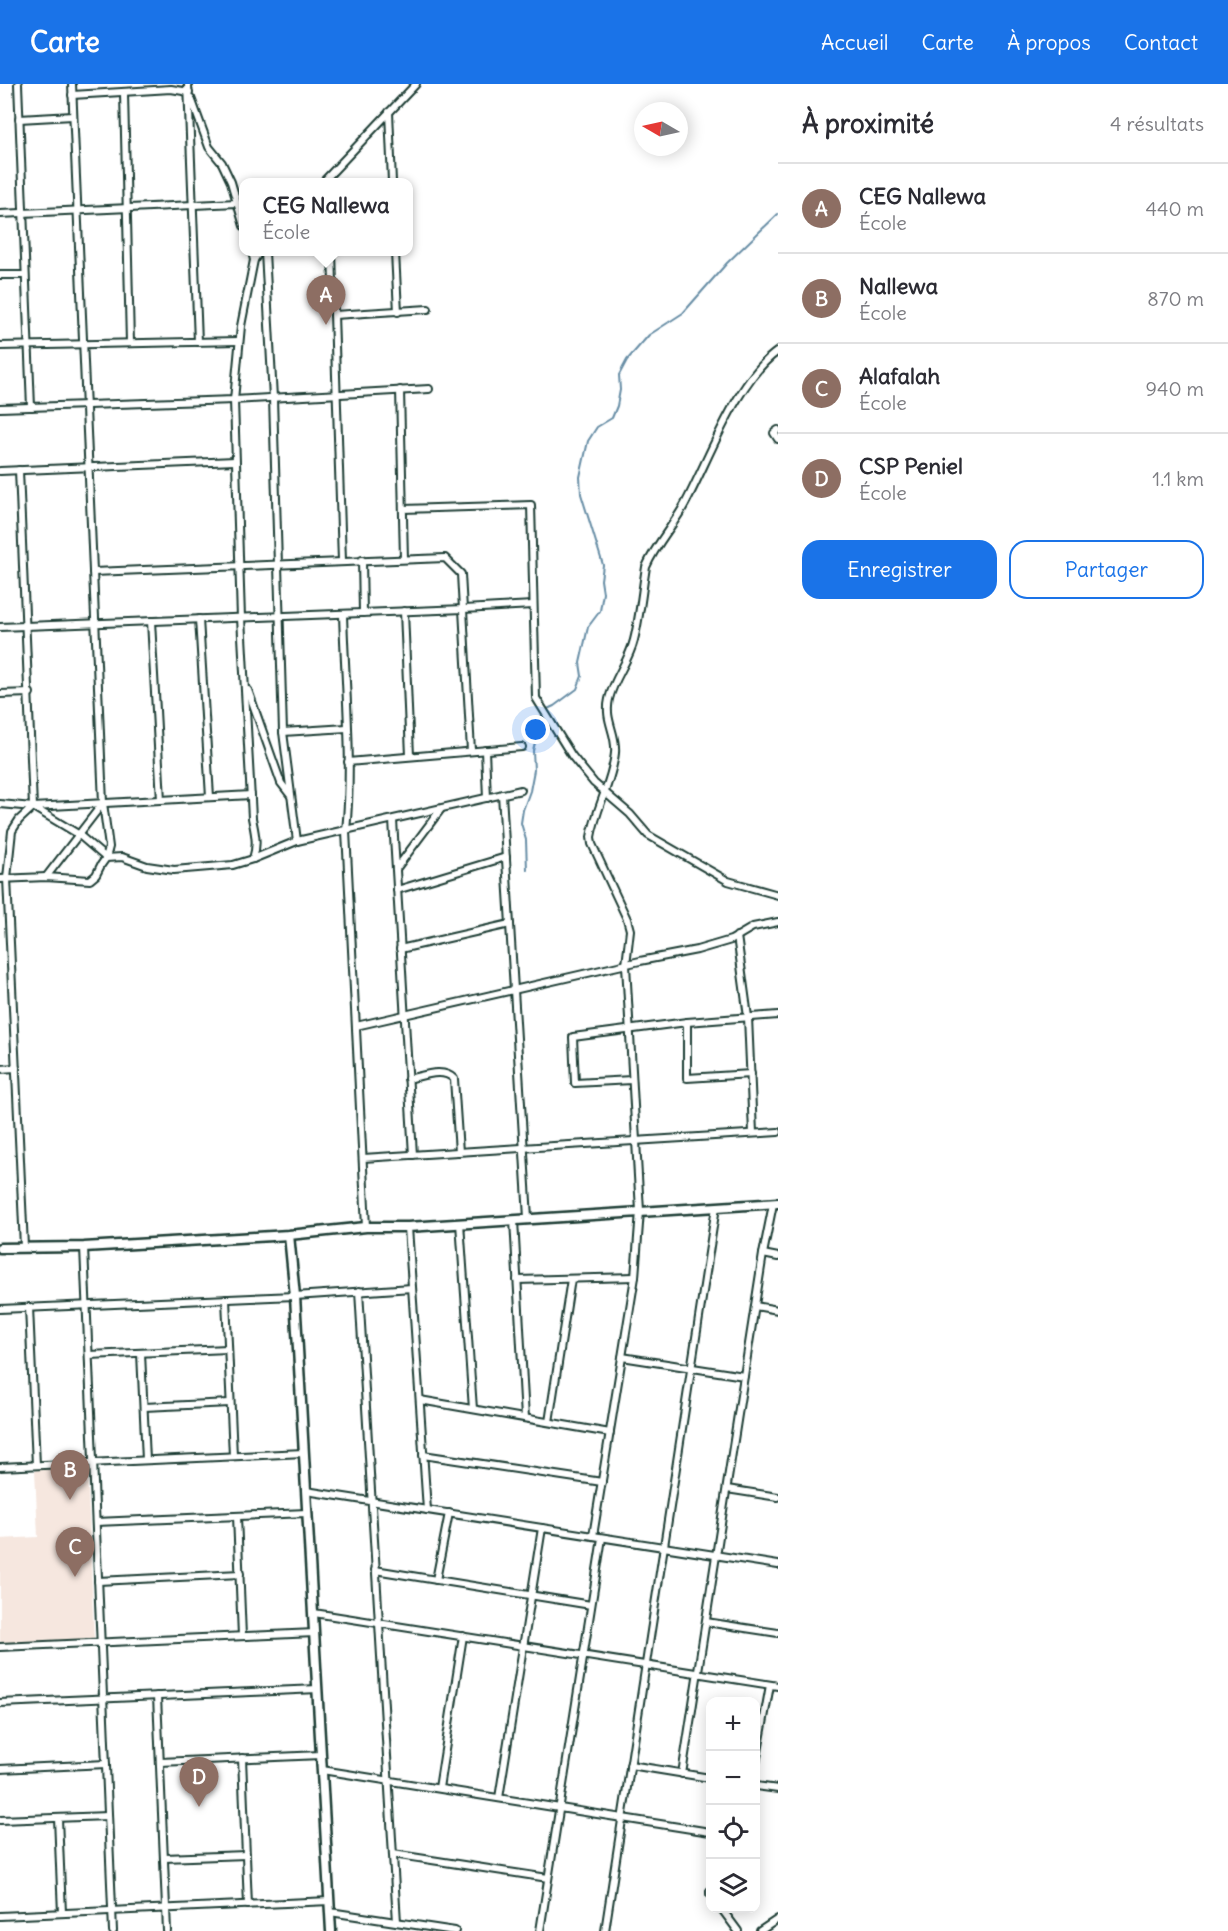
<!DOCTYPE html>
<html lang="fr">
<meta charset="utf-8">
<style>
:root{--surface:#fff;--page:#f2f2f3;--text:#2b2b33;--muted:#7c7c81;--line:#e1e1e2;--accent:#1a73e8}
body{margin:0;font-family:Delius,sans-serif;background:var(--page);color:var(--text)}
.controls{position:absolute;right:18px;bottom:18px;display:grid;overflow:hidden;border-radius:12px;box-shadow:0 3px 15px #0003}
.controls button{width:54px;height:54px;display:grid;place-items:center;padding:0;border:0;border-bottom:2px solid var(--line);background:var(--surface);color:var(--text);font:30px sans-serif}
.compass{position:absolute;left:634px;top:18px;width:54px;height:54px;border-radius:50%;background:var(--surface);box-shadow:0 3px 15px #0003;rotate:279deg}
.you{position:absolute;left:536px;top:646px;width:21px;height:21px;margin:-15px;border:4px solid #fff;border-radius:50%;background:#1a73e8;box-shadow:0 0 0 9px #1a73e833}
.badge{display:grid;place-items:center;width:39px;height:39px;border-radius:50%;background:var(--accent);color:#fff;font-size:20px;font-weight:700}
.pin{position:absolute;translate:-50% -50px;filter:drop-shadow(0 2px 3px #0008)}
.pin::after{content:'';position:absolute;top:32px;width:21px;height:18px;background:inherit;clip-path:polygon(0 0,100% 0,50% 100%)}
.popup{position:absolute;left:239px;top:94px;width:174px;height:78px;box-sizing:border-box;display:grid;place-content:center;border-radius:12px;background:var(--surface);filter:drop-shadow(0 2px 4px #0005);font-size:20px;white-space:nowrap;color:var(--muted)}
.popup b{font-size:22px;color:var(--text)}
.popup::after{content:'';position:absolute;left:50%;top:100%;margin-left:-12px;border:12px solid transparent;border-top-color:var(--surface)}
.list{margin:0;padding:0;list-style:none}
h2{display:flex;justify-content:space-between;align-items:center;height:78px;margin:0;padding:0 24px;font-size:26px}
h2 small{font-size:20px;font-weight:400;color:var(--muted)}
.list li{display:grid;grid-template-columns:39px 1fr auto;gap:18px;align-items:center;box-sizing:border-box;height:90px;padding:0 24px;border-top:2px solid var(--line)}
.list b{display:block;font-size:22px;white-space:nowrap}
.list p{margin:0;font-size:20px;white-space:nowrap;color:var(--muted)}
.list em{font-size:20px;font-style:normal;color:var(--muted)}
.actions{display:flex;gap:12px;padding:18px 24px}
.actions a{flex:1;padding:14px 0;border:2px solid var(--accent);border-radius:18px;text-align:center;font-size:21px;color:var(--accent)}
.actions .main{background:var(--accent);color:#fff}
.icon{flex:none;width:33px;height:33px;fill:none;stroke:currentColor;stroke-width:2;stroke-linecap:round;stroke-linejoin:round}
.map{position:relative;flex:none;width:778px;height:1847px;overflow:hidden}
header{display:flex;align-items:center;gap:36px;box-sizing:border-box;height:84px;padding:0 30px;background:var(--accent);color:#fff}
header strong{font-size:28px}
nav{display:flex;gap:33px;margin-inline-start:auto;font-size:21px}
main{display:flex}
aside{flex:1;background:var(--surface)}
.map>svg:first-child{display:block}
.built{fill:#f6e7df}
.lines{fill:none;stroke-linecap:round;stroke-linejoin:round}
.stream{stroke:#688ea6;stroke-width:2}
.street-casing{stroke:#1f3d34;stroke-width:10}
.secondary-casing{stroke:#1f3d34;stroke-width:13}
.street{stroke:#fff;stroke-width:6}
.secondary{stroke:#fff;stroke-width:8}
</style>
<header>
<strong>Carte</strong>
<nav><a>Accueil</a><a>Carte</a><a>À propos</a><a>Contact</a></nav>
</header>
<main>
<div class="map">
<svg width="778" height="1847" viewBox="0 0 778 1847">
<rect width="100%" height="100%" fill="#fff"/>
<filter id="ink" filterUnits="userSpaceOnUse"><feTurbulence type="fractalNoise" baseFrequency=".0167" numOctaves="2"/><feDisplacementMap in="SourceGraphic" scale="12" xChannelSelector="R" yChannelSelector="G"/><feConvolveMatrix kernelMatrix="1 2 1 2 8 2 1 2 1" color-interpolation-filters="sRGB"/></filter>
<g filter="url(#ink)">
<!-- built -->
<path class="built" d="M87,1384L94,1555L0,1559V1455L38,1453L35,1386Z"/>
<g class="lines">
<!-- stream -->
<path class="stream" d="M527,786L526,756L521,739L523,726L530,707L534,686L533,667L543,627L554,622L577,605L582,592L580,579L588,543L600,527L603,509L601,496L603,481L581,410L580,393L588,357L597,343L612,334L617,322L620,306L619,291L627,276L649,251L683,229L727,179L778,130"/>
<defs>
<g id="street">
<path d="M18,0L31,323"/>
<path d="M188,0L198,258"/>
<path d="M124,9L130,259"/>
<path d="M72,11L171,5L189,8"/>
<path d="M191,14L209,63L222,79L231,98L244,142"/>
<path d="M389,28L392,98"/>
<path d="M19,35L73,32"/>
<path d="M323,98L416,0"/>
<path d="M0,130L237,119"/>
<path d="M252,168L254,176"/>
<path d="M265,168L273,314L283,648L297,757"/>
<path d="M332,168L342,477"/>
<path d="M395,168L398,228"/>
<path d="M0,191H25"/>
<path d="M334,231L428,225"/>
<path d="M0,262L239,257"/>
<path d="M400,306L404,475"/>
<path d="M0,324L234,316L429,305"/>
<path d="M778,346L774,349L778,355"/>
<path d="M19,386L33,723L19,736L12,747L7,794L24,1163"/>
<path d="M0,387L235,377"/>
<path d="M403,425L531,421L536,614L572,672L594,699L630,730L648,751L728,797L778,811"/>
<path d="M362,476L363,529"/>
<path d="M93,488L445,474L461,490L471,667"/>
<path d="M404,527L410,672"/>
<path d="M343,530C345,600 353,678 346,747L366,1143"/>
<path d="M199,535L210,713"/>
<path d="M151,537L161,716"/>
<path d="M0,543L464,525L533,521"/>
<path d="M248,606L281,699L291,712"/>
<path d="M0,610L30,609"/>
<path d="M283,648L347,644"/>
<path d="M485,666L487,714"/>
<path d="M348,678L522,663"/>
<path d="M502,710L528,1134"/>
<path d="M0,720L33,723L251,711"/>
<path d="M33,723L78,750L106,774L109,763L103,719L72,0"/>
<path d="M393,736L413,1071"/>
<path d="M253,775C258,760 255,749 252,734L241,534L234,316L241,242L254,176L259,168"/>
<path d="M396,785L441,725"/>
<path d="M46,793L103,719"/>
<path d="M0,795L46,793L90,796L96,791L101,781L106,774L122,773L147,782L174,786L233,781L253,775L297,757L521,706"/>
<path d="M397,806L506,773"/>
<path d="M737,852L748,933L753,1049"/>
<path d="M400,865L510,840"/>
<path d="M687,938V994L751,990"/>
<path d="M356,942L640,877L697,866L731,856L753,843L778,838"/>
<path d="M0,985L16,984"/>
<path d="M408,995C423,992 443,983 454,995L459,1068"/>
<path d="M632,996L575,999L573,953L687,938L778,931"/>
<path d="M363,1074L778,1048"/>
<path d="M514,1136L525,1334"/>
<path d="M460,1139L473,1325"/>
<path d="M408,1143L427,1426"/>
<path d="M84,1163L113,1847"/>
<path d="M763,1170L778,1173"/>
<path d="M517,1196L635,1193"/>
<path d="M359,1207L397,1838"/>
<path d="M226,1215L233,1372"/>
<path d="M755,1222L778,1226"/>
<path d="M29,1223L36,1381"/>
<path d="M0,1225L295,1212L412,1204"/>
<path d="M141,1269L146,1376"/>
<path d="M89,1271L228,1265"/>
<path d="M622,1273L744,1292"/>
<path d="M420,1316L610,1349"/>
<path d="M144,1323L230,1319"/>
<path d="M549,1338L571,1195"/>
<path d="M423,1371L602,1398"/>
<path d="M0,1383L304,1369"/>
<path d="M727,1405L778,1413"/>
<path d="M306,1407L778,1481"/>
<path d="M237,1432L242,1552"/>
<path d="M96,1438L307,1429"/>
<path d="M593,1452L635,1193L640,1127L626,881L630,846L627,835L592,760L591,753C596,724 612,698 615,669C617,649 604,637 609,615C614,594 629,577 634,556C640,532 642,507 646,483C656,460 673,442 685,420C709,375 737,295 778,267"/>
<path d="M375,1486L591,1521"/>
<path d="M436,1496L449,1429"/>
<path d="M98,1497L240,1490"/>
<path d="M314,1529L778,1602"/>
<path d="M706,1538L778,1549"/>
<path d="M0,1563L315,1549"/>
<path d="M157,1612L167,1847"/>
<path d="M0,1619L318,1605"/>
<path d="M242,1674L248,1821"/>
<path d="M160,1678L321,1671"/>
<path d="M756,1679L770,1601"/>
<path d="M630,1681L710,1694"/>
<path d="M0,1685L106,1680"/>
<path d="M322,1686L710,1748"/>
<path d="M682,1690L763,1170L773,1120"/>
<path d="M756,1702L778,1705"/>
<path d="M439,1704L463,1552"/>
<path d="M499,1714L542,1444"/>
<path d="M58,1734L62,1829"/>
<path d="M0,1736L108,1732"/>
<path d="M393,1770L548,1794"/>
<path d="M164,1774L246,1771"/>
<path d="M710,1807V1810"/>
<path d="M721,1824L738,1847"/>
<path d="M330,1828L455,1847"/>
<path d="M0,1832L330,1817"/>
<path d="M540,1847L602,1454"/>
<path d="M605,1847L716,1123"/>
<path d="M760,1847L778,1835"/>
</g>
<g id="secondary">
<path d="M289,1151L295,1212L331,1847"/>
<path d="M0,1164L84,1163L289,1151L366,1143H408L778,1119"/>
</g>
</defs>
<!-- street casing -->
<use href="#street" class="street-casing"/>
<!-- secondary casing -->
<use href="#secondary" class="secondary-casing"/>
<!-- street -->
<use href="#street" class="street"/>
<!-- secondary -->
<use href="#secondary" class="secondary"/>
</g>
</g>
</svg>
<div class="controls">
<button>+</button>
<button>−</button>
<button><svg class="icon" aria-label="locate" viewBox="0 0 24 24"><circle cx="12" cy="12" r="6"/><path d="M12 2v4M12 18v4M2 12h4M18 12h4"/></svg></button>
<button><svg class="icon" aria-label="layers" viewBox="0 0 24 24"><path d="M12 4l9 5-9 5-9-5zM3 14l9 5 9-5"/></svg></button>
</div>
<svg class="compass" viewBox="-18 -18 36 36"><path d="M0-13l5 13h-10z" fill="#e53935"/><path d="M0 13l5-13h-10z" fill="#7c7c81"/></svg>
<div class="you"></div>
<div class="pin badge" style="left:326px;top:241px;background:#8d6e63">A</div>
<div class="popup"><b>CEG Nallewa</b>École</div>
<div class="pin badge" style="left:70px;top:1416px;background:#8d6e63">B</div>
<div class="pin badge" style="left:75px;top:1493px;background:#8d6e63">C</div>
<div class="pin badge" style="left:199px;top:1723px;background:#8d6e63">D</div>
</div>
<aside>
<h2>À proximité<small>4 résultats</small></h2>
<ul class="list">
<li><span class="badge" style="background:#8d6e63">A</span><div><b>CEG Nallewa</b><p>École</p></div><em>440 m</em></li>
<li><span class="badge" style="background:#8d6e63">B</span><div><b>Nallewa</b><p>École</p></div><em>870 m</em></li>
<li><span class="badge" style="background:#8d6e63">C</span><div><b>Alafalah</b><p>École</p></div><em>940 m</em></li>
<li><span class="badge" style="background:#8d6e63">D</span><div><b>CSP Peniel</b><p>École</p></div><em>1.1 km</em></li>
</ul>
<div class="actions"><a class="main">Enregistrer</a><a>Partager</a></div>
</aside>
</main>
